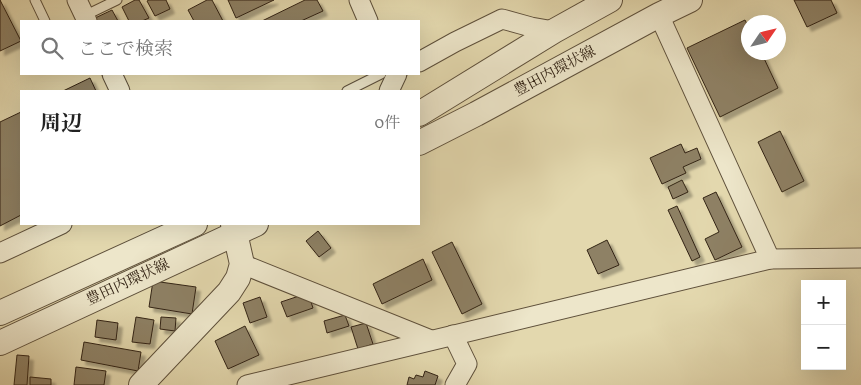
<!DOCTYPE html>
<html lang="ja">
<meta charset="utf-8">
<style>
:root{--surface:#fff;--page:#f6f6f6;--text:#222;--muted:#767676;--line:#e0e0e0}
body{margin:0;font-family:Vollkorn,"Noto Serif JP",serif;background:var(--page);color:var(--text)}
.controls{position:absolute;right:15px;bottom:15px;display:grid;overflow:hidden;border-radius:0px;box-shadow:0 5px 20px #0002}
.controls button{width:45px;height:45px;display:grid;place-items:center;padding:0;border:0;border-bottom:1px solid var(--line);background:var(--surface);color:var(--text);font:25px sans-serif}
.compass{position:absolute;left:741px;top:15px;width:45px;height:45px;border-radius:50%;background:var(--surface);box-shadow:0 5px 20px #0002;rotate:55deg}
.list{margin:0;padding:0;list-style:none}
h2{display:flex;justify-content:space-between;align-items:center;height:65px;margin:0;padding:0 20px;font-size:21px}
h2 small{font-size:16px;font-weight:400;color:var(--muted)}
.icon{flex:none;width:28px;height:28px;fill:none;stroke:currentColor;stroke-width:2;stroke-linecap:round;stroke-linejoin:round}
.map{position:relative;flex:none;width:861px;height:385px;overflow:hidden}
.search{position:absolute;background:var(--surface);box-shadow:0 5px 20px #0002;left:20px;top:20px;width:400px;height:55px;display:flex;align-items:center;gap:12px;box-sizing:border-box;padding:0 18px;border-radius:0px;color:var(--muted);font-size:19px}
.panel{position:absolute;background:var(--surface);box-shadow:0 5px 20px #0002;left:20px;top:90px;width:400px;height:135px;border-radius:0px}
.map>svg:first-child{display:block}
.building{fill:#8e8165;stroke:#322315;filter:url(#shadow)}
.lines{fill:none;stroke-linecap:round;stroke-linejoin:round}
.service-casing{stroke:#5e503b;stroke-width:11}
.minor-casing{stroke:#5e503b;stroke-width:21}
.tertiary-casing{stroke:#5e503b;stroke-width:26}
.service{stroke:#ede6ca;stroke-width:9}
.minor{stroke:#ede6ca;stroke-width:19}
.tertiary{stroke:#ede6ca;stroke-width:24}
.labels{text-anchor:middle;dominant-baseline:central;stroke-width:4;stroke-linejoin:round;paint-order:stroke}
.street-label{font-size:15px;fill:#322315;stroke:#ede6ca}
</style>
<div class="map">
<svg width="861" height="385" viewBox="0 0 861 385">
<defs>
<filter id="shadow"><feDropShadow dx="4.5" dy="4.5" stdDeviation="1" flood-color="#0004"/></filter>
</defs>
<rect width="100%" height="100%" fill="#e3d8ae"/>
<filter id="stains"><feTurbulence type="fractalNoise" baseFrequency=".004" numOctaves="4"/><feColorMatrix values="0 0 0 0 .2 0 0 0 0 .09 0 0 0 0 .02 0 0 0 .5 -.17"/></filter>
<radialGradient id="worn" r=".72"><stop offset=".6" stop-color="#630" stop-opacity="0"/><stop offset="1" stop-color="#630" stop-opacity=".3"/></radialGradient>
<!-- building -->
<g class="building">
<path d="M0,0L21,41L0,51Z"/>
<path d="M135,0H139L149,18L142,21H129L122,7Z"/>
<path d="M149,0H166L170,9L155,16L147,1Z"/>
<path d="M207,0H212L223,21H194L188,10Z"/>
<path d="M228,0H274L236,18Z"/>
<path d="M305,0H317L323,11L301,21H262Z"/>
<path d="M794,0H831L837,13L807,27Z"/>
<path d="M112,10L118,21H94L93,19Z"/>
<path d="M745,20L748,26V52H761L778,88L720,117L687,48Z"/>
<path d="M90,78L96,91H63Z"/>
<path d="M21,112V215L0,226V122Z"/>
<path d="M780,131L804,181L782,192L758,142Z"/>
<path d="M681,144L685,153L697,148L701,159L683,167L686,173L662,184L650,158Z"/>
<path d="M682,180L688,192L673,199L668,187Z"/>
<path d="M716,192L742,247L715,260L705,239L719,232L703,198Z"/>
<path d="M677,206L700,257L692,261L668,210Z"/>
<path d="M318,231L331,248L319,257L306,241Z"/>
<path d="M607,240L619,265L598,274L587,250Z"/>
<path d="M452,242L482,304L462,314L432,252Z"/>
<path d="M423,259L432,280L382,304L373,284Z"/>
<path d="M153,281L196,287L192,314L149,307Z"/>
<path d="M308,293L313,308L287,317L281,302Z"/>
<path d="M260,297L267,317L250,323L243,303Z"/>
<path d="M345,315L349,326L327,333L324,321Z"/>
<path d="M136,317L154,320L150,344L132,342Z"/>
<path d="M161,317L176,318L175,331L160,329Z"/>
<path d="M97,320L118,323L116,340L95,337Z"/>
<path d="M366,323L373,344L358,349L351,327Z"/>
<path d="M245,326L259,355L228,369L215,341Z"/>
<path d="M84,342L141,352L138,371L81,360Z"/>
<path d="M17,355L29,356L27,385H14Z"/>
<path d="M76,367L106,371L104,385H74Z"/>
<path d="M425,371L438,376L435,385H407L409,377L414,379L416,375L423,377Z"/>
<path d="M30,377L51,379V385H30Z"/>
</g>
<g class="lines">
<defs>
<g id="service">
<path d="M35,0L45,21"/>
<path d="M84,16L117,0"/>
<path d="M347,91L381,74"/>
</g>
<g id="minor">
<path d="M77,0L87,21"/>
<path d="M359,0L368,21"/>
<path d="M659,15L770,259"/>
<path d="M419,62L455,42L502,19L531,27L554,31"/>
<path d="M112,74L120,91"/>
<path d="M389,91L397,74"/>
<path d="M0,253L62,224"/>
<path d="M242,264L431,340"/>
<path d="M453,335L467,364L455,385"/>
<path d="M247,385L770,259L861,258"/>
</g>
<g id="tertiary">
<path d="M419,114L554,31L610,0"/>
<path d="M419,143L476,114L659,15L690,0"/>
<path d="M0,313L195,224"/>
<path d="M0,343L256,224"/>
<path d="M141,385L229,292L238,278L242,264L233,224"/>
</g>
</defs>
<!-- service casing -->
<use href="#service" class="service-casing"/>
<!-- minor casing -->
<use href="#minor" class="minor-casing"/>
<!-- tertiary casing -->
<use href="#tertiary" class="tertiary-casing"/>
<!-- service -->
<use href="#service" class="service"/>
<!-- minor -->
<use href="#minor" class="minor"/>
<!-- tertiary -->
<use href="#tertiary" class="tertiary"/>
</g>
<g class="labels">
<!-- street labels -->
<g class="street-label">
<text transform="translate(555 72) rotate(-28)">豊田内環状線</text>
<text transform="translate(128 283) rotate(-25)">豊田内環状線</text>
</g>
</g>
<rect width="100%" height="100%" filter="url(#stains)"/>
<rect width="100%" height="100%" fill="url(#worn)"/>
</svg>
<div class="controls">
<button>+</button>
<button>−</button>
</div>
<svg class="compass" viewBox="-18 -18 36 36"><path d="M0-13l5 13h-10z" fill="#e53935"/><path d="M0 13l5-13h-10z" fill="#767676"/></svg>
<div class="search"><svg class="icon" aria-label="search" viewBox="0 0 24 24"><circle cx="10" cy="10" r="6"/><path d="M15 15l6 6"/></svg>ここで検索</div>
<section class="panel">
<h2>周辺<small>0件</small></h2>
<ul class="list">
</ul>
</section>
</div>
